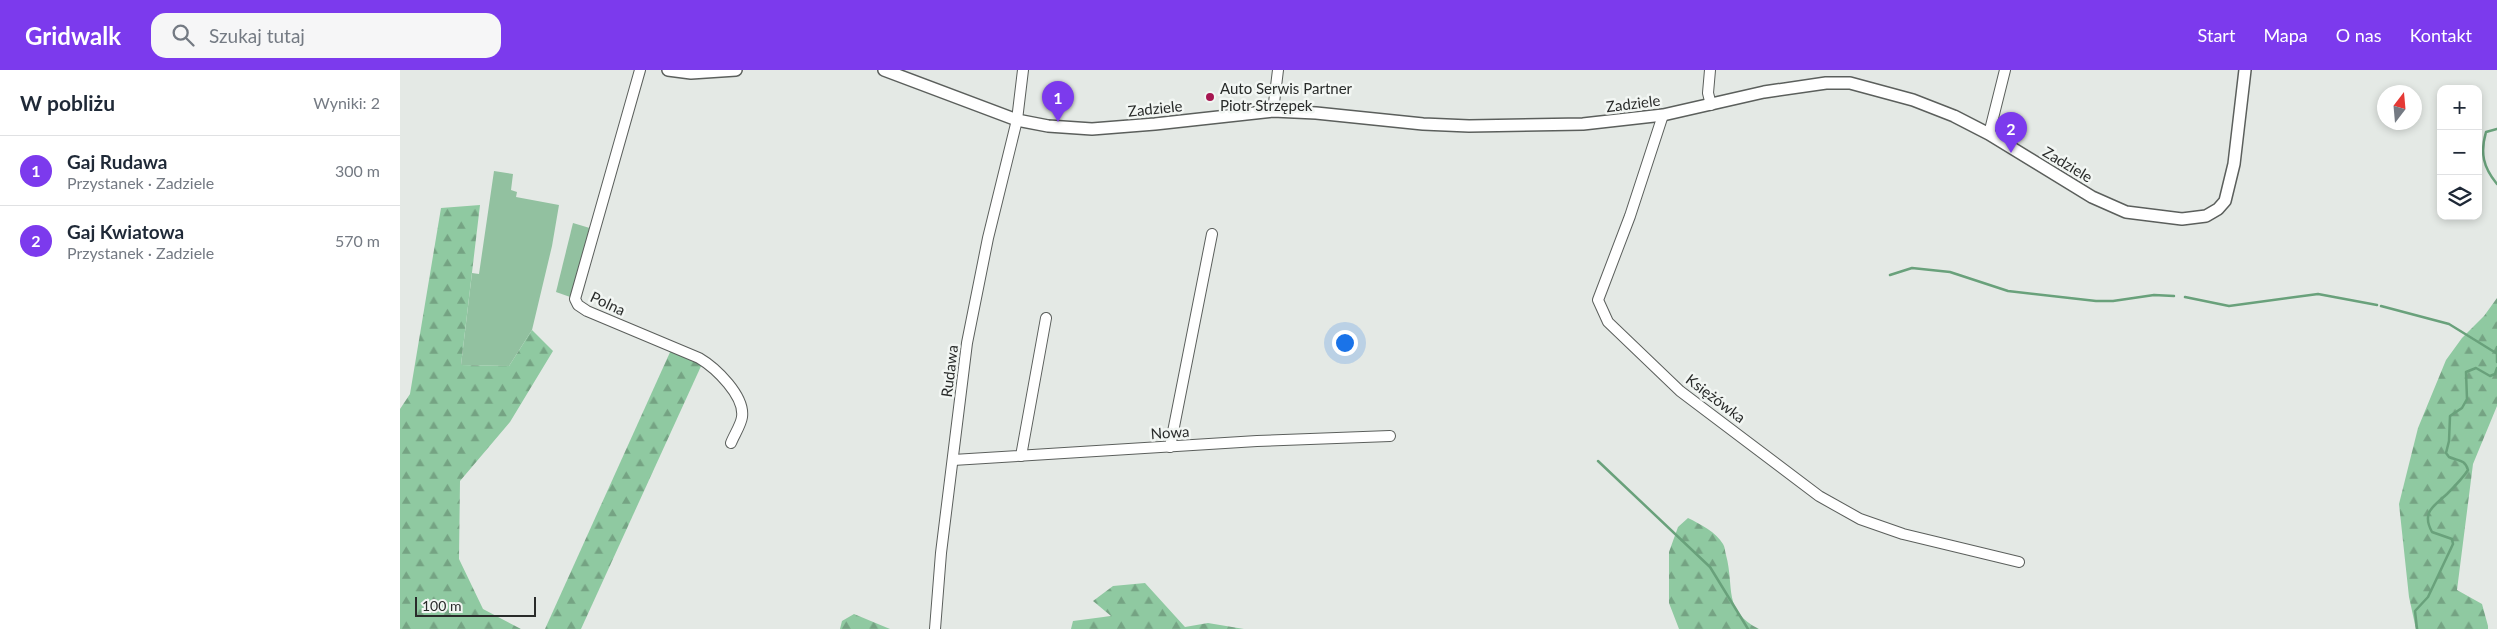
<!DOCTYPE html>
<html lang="pl">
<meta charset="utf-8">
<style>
:root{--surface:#fff;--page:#f6f6f7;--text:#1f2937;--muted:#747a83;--line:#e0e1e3;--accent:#7c3aed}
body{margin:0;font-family:Lato,sans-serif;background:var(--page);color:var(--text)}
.controls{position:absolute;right:15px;top:15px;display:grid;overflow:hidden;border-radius:10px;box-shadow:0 2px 8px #0003}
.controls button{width:45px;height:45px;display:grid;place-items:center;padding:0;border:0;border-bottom:1px solid var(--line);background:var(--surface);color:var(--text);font:25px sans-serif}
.compass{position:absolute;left:1977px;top:15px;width:45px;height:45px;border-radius:50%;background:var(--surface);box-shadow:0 2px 8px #0003;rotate:16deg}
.scale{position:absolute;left:15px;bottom:12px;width:121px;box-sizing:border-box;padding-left:5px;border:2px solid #292b2a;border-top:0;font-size:14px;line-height:18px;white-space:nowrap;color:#292b2a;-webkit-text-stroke:4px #f2f6f3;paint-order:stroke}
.you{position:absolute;left:944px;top:272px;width:18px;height:18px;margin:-12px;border:4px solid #fff;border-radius:50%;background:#1a73e8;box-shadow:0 0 0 8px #1a73e833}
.badge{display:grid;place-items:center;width:32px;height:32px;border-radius:50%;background:var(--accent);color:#fff;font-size:16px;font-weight:700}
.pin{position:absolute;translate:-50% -41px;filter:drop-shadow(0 1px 2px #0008)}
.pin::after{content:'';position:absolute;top:26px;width:18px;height:15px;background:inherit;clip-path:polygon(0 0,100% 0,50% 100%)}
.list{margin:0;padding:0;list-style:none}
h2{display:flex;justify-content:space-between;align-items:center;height:65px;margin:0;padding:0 20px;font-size:21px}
h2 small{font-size:16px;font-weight:400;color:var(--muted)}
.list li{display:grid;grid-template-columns:32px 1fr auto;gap:15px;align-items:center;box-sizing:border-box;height:70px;padding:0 20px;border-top:1px solid var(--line)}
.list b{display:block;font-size:19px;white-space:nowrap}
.list p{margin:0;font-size:16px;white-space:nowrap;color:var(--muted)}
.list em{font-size:16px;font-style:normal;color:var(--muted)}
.icon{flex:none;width:28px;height:28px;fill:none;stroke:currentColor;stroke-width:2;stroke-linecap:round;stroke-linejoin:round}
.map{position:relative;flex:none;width:2097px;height:559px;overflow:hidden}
header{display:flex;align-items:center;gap:30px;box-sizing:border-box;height:70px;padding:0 25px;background:var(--accent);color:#fff}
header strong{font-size:24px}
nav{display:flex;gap:28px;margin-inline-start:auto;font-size:18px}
.search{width:350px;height:45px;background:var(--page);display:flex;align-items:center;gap:12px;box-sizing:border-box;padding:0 18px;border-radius:15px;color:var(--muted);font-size:19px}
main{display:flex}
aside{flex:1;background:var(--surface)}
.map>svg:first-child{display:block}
.green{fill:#92c1a0}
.forest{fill:url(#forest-firs)}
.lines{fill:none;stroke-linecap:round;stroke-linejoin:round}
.stream{stroke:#69a17b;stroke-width:2.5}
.minor-casing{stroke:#5b5f5c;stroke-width:12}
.tertiary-casing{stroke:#5b5f5c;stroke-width:14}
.minor{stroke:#fff;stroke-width:10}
.tertiary{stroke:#fff;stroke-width:11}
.poi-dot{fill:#a71651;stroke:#f2f6f3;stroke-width:2}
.labels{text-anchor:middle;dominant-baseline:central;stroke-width:5;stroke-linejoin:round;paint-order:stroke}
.poi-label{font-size:15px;fill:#292b2a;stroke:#f2f6f3;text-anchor:start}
.street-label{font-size:15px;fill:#292b2a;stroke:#f2f6f3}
</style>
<header>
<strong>Gridwalk</strong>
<div class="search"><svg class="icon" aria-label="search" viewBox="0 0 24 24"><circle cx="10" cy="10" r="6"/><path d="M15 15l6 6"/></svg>Szukaj tutaj</div>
<nav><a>Start</a><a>Mapa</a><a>O nas</a><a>Kontakt</a></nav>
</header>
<main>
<aside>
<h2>W pobliżu<small>Wyniki: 2</small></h2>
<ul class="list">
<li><span class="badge">1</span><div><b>Gaj Rudawa</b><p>Przystanek · Zadziele</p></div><em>300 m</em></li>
<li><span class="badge">2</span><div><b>Gaj Kwiatowa</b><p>Przystanek · Zadziele</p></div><em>570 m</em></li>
</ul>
</aside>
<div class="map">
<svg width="2097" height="559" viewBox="0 0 2097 559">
<defs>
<pattern id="forest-firs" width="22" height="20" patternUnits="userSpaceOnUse" patternTransform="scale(1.25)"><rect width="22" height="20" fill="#8fc9a1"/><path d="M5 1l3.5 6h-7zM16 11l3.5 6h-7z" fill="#75a383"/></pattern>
</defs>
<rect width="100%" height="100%" fill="#e4e9e5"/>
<!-- green -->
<g class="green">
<path d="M94,101L113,104L111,120L117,122L116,127L159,135L152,176L132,260L109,296L61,295L72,203L79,204Z"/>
<path d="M173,153L193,159L173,228L156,222Z"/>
</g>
<!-- forest -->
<g class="forest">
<path d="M80,135L61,295L109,296L132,260L153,281L110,352L60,411L59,489L83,539L121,559H0V339L10,324L41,138Z"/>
<path d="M2097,228V336L2073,394L2057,520L2082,534L2088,556V559H2016L2009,527L1999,434L2018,358L2046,290L2062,268L2084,246Z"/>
<path d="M271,280L302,294L181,559H145Z"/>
<path d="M1288,448C1300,454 1316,462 1323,474C1325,477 1325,482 1326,485C1335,518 1322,540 1359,559H1279L1269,533V482L1278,457Z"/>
<path d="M745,513L785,557L808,553L844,559H671L673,551L711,546L693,531L713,516Z"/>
<path d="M454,544L490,559H440L442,551Z"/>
</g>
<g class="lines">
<!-- stream -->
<g class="stream">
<path d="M2097,59L2086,62C2080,83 2083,97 2097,114"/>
<path d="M1490,205L1512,198L1550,202L1608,221L1696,231H1713L1754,225L1774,226"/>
<path d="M1785,227L1829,236L1918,224L1977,235"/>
<path d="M1981,236L2049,254L2096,283"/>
<path d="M2097,277V292"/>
<path d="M1198,391L1310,497L1348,559"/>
<path d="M2017,559L2015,541L2028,527L2053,474L2052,469L2032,462C2021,442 2034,436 2047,424C2054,417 2063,408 2068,400C2065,389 2058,391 2049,387L2046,383L2049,371L2050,346L2062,338L2067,329L2066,302L2076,298L2090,306L2095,304L2097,298"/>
</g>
<defs>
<g id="minor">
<path d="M240,0L175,229L178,235L187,241L299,288C316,298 345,326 342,347C341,355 334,365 331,373"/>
<path d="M1310,0L1308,23L1311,35"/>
<path d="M873,41L878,0"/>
<path d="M1263,45L1230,146L1198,230L1208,252L1280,321L1419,426L1460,449L1503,464L1619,492"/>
<path d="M1589,64L1605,0"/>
<path d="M770,377L812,164"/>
<path d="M621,386L646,248"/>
<path d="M553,390L857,371L990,366"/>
<path d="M535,559L541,483L567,273L588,168L617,50L623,0"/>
</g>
<g id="tertiary">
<path d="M268,0L291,3L336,0"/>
<path d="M484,0L617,50L648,56L692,59L755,54L873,41L916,43L1023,54L1069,56L1183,54L1263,45L1364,22L1426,13H1450L1513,30L1554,46L1589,64L1692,127L1726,142L1782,149L1806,146L1818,139L1825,131L1834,94L1845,0"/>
</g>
</defs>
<!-- minor casing -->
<use href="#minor" class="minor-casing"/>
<!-- tertiary casing -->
<use href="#tertiary" class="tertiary-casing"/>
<!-- minor -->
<use href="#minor" class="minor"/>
<!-- tertiary -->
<use href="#tertiary" class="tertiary"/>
</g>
<!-- markers -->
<circle class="poi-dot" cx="810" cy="27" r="5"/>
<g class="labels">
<!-- poi labels -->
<g class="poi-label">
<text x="820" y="18">Auto Serwis Partner<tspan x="820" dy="17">Piotr Strzępek</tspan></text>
</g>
<!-- street labels -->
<g class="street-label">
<text transform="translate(1233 33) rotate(-7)">Zadziele</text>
<text transform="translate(755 38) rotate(-6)">Zadziele</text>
<text transform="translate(1668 94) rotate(31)">Zadziele</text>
<text transform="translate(208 233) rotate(25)">Polna</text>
<text transform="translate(549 301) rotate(-83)">Rudawa</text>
<text transform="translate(1316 328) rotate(37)">Księżówka</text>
<text transform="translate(770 362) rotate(-4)">Nowa</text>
</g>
</g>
</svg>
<div class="controls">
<button>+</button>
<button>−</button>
<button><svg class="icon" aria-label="layers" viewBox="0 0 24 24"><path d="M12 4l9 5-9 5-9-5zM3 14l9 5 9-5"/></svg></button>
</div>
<svg class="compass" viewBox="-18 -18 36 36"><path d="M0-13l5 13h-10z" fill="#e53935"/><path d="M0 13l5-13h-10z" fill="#747a83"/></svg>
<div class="scale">100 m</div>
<div class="you"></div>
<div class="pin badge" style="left:658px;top:52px">1</div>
<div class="pin badge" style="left:1611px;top:83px">2</div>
</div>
</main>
